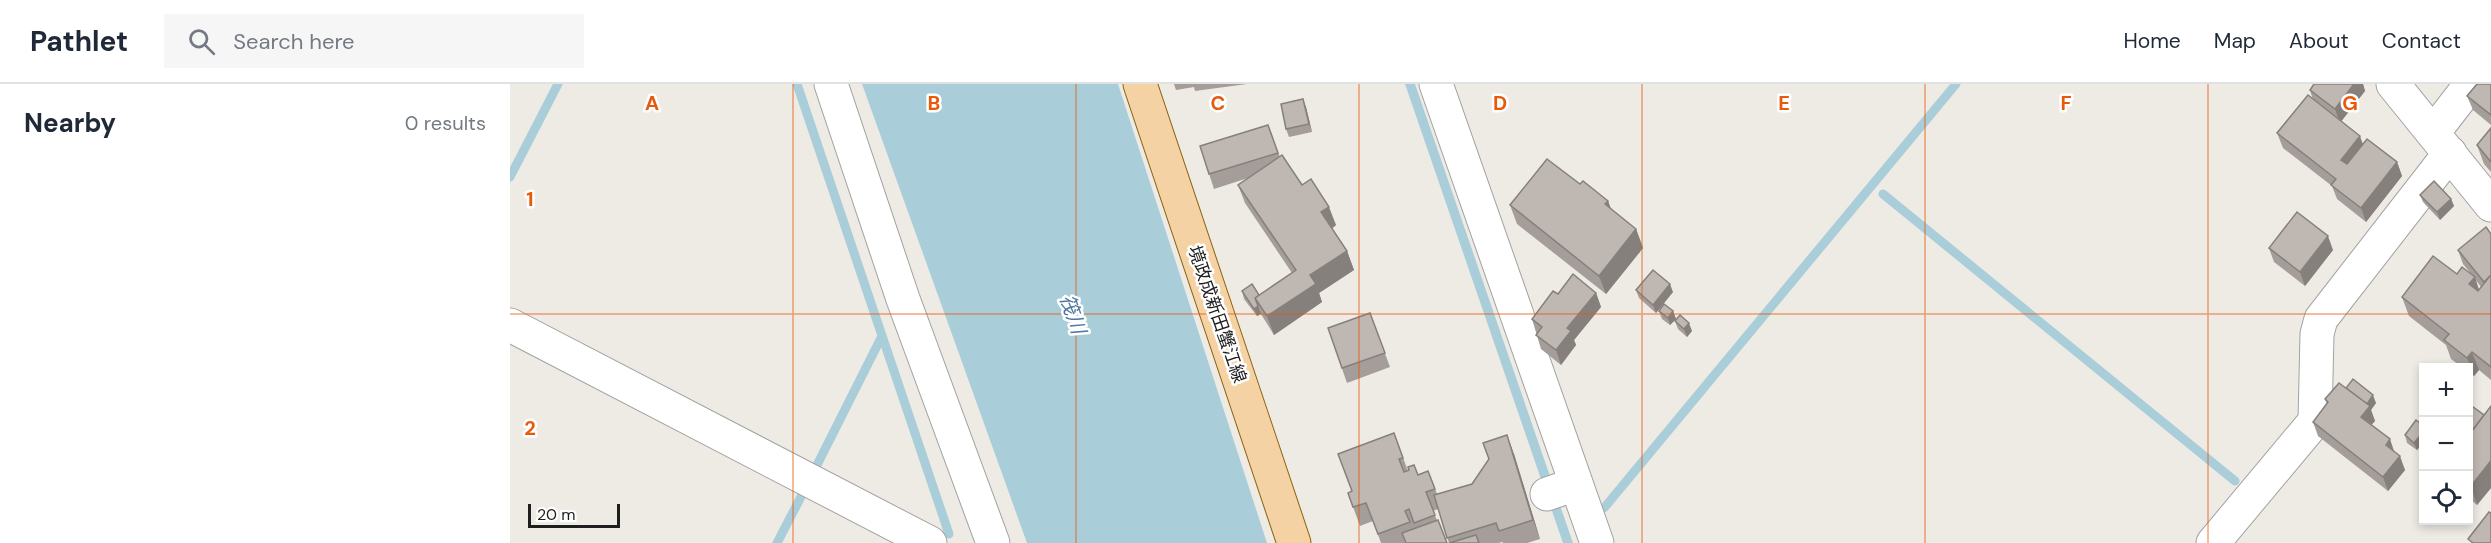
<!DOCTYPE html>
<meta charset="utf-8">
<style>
:root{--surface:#fff;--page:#f6f6f7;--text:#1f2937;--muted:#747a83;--line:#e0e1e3}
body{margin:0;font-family:"DM Sans","Noto Sans JP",sans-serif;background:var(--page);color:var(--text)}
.controls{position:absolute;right:18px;bottom:18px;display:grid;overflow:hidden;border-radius:0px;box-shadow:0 3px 9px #0003}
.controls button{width:54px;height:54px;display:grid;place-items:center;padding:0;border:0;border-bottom:2px solid var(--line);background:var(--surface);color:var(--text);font:30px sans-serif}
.scale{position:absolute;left:18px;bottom:15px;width:92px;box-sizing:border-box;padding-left:6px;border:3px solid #1e1e1e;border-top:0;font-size:16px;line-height:21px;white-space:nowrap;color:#1e1e1e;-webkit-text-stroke:4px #fff;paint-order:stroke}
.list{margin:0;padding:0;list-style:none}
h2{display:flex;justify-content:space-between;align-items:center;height:78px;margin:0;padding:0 24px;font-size:26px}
h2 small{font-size:20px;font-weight:400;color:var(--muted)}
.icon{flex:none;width:33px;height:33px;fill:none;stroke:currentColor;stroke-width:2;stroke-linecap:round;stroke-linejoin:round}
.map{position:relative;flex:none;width:1981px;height:459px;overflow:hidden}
header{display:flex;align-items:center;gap:36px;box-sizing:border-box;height:84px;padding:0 30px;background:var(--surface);border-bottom:2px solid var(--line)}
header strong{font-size:28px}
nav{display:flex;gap:33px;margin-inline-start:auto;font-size:21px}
.search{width:420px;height:54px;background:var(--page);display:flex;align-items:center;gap:15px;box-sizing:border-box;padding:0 21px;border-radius:0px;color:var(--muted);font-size:22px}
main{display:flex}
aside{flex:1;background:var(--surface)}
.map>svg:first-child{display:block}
.water{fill:#a9ced9}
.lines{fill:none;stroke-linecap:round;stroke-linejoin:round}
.stream{stroke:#a9ced9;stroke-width:9}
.minor-casing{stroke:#a2a2a2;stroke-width:35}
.major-casing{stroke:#8d620b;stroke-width:35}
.minor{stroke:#fff;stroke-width:33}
.major{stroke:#f5d2a4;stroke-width:33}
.wall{fill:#a49d99;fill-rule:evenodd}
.shaded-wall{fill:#86807d}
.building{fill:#bfb7b2;stroke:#86807d;stroke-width:1.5}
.grid{fill:none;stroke:#e8590c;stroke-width:1.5;stroke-opacity:0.55}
.labels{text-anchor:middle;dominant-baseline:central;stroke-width:5;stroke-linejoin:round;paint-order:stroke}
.street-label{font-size:18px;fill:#1e1e1e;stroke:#fff}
.water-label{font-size:20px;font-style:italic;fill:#4f77a0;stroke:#fff}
.grid-label{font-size:20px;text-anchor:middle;font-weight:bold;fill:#e8590c;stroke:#fff;stroke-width:5;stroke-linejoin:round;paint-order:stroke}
</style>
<header>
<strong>Pathlet</strong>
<div class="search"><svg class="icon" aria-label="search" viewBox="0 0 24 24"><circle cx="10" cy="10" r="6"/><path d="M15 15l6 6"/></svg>Search here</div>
<nav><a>Home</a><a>Map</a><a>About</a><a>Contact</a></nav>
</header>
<main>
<aside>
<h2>Nearby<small>0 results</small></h2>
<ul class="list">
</ul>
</aside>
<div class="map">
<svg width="1981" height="459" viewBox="0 0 1981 459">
<rect width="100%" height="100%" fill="#eeebe5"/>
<!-- water -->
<g class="water">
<path d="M352,0H608L757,459H517Z"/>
<path d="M895,0H905L1063,459H1053Z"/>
</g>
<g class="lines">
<!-- stream -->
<g class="stream">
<path d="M287,0L439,450"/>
<path d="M0,93L48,0"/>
<path d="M1373,110L1725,397"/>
<path d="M307,381L371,254"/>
<path d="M1094,424L1446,0"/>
<path d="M267,459L294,407"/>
</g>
<defs>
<g id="minor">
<path d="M321,0L393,215L483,459"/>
<path d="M926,0L1087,459"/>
<path d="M1883,0L1981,121"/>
<path d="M1923,49L1961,0"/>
<path d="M0,241L420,459"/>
<path d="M1037,410L1066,400"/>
<path d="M1703,459L1805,337L1807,250L1811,235L1940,69"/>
</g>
<path id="major" d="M630,0L784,459"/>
</defs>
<!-- minor casing -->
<use href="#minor" class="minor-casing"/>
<!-- major casing -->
<use href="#major" class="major-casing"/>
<!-- minor -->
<use href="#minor" class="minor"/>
<!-- major -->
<use href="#major" class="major"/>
</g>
<!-- wall -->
<g class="wall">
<path d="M664,0H737L685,7L684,3L666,6Z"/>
<path d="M1804,0H1853L1855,7L1831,37L1853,60L1887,78L1892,92L1856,138L1827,115L1822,102L1773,64L1767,49L1803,16L1800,6Z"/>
<path d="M1981,0V41L1963,26L1957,12Z"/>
<path d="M796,23L802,48L779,53L776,45Z"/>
<path d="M758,41L770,73L826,141L822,145L837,167L844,186L809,209L812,218L764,251L751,230L747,232L734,215L732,207L749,211L782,189L735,119L728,101L738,94L704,105L690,62Z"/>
<path d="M1981,44V88L1974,80L1967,61Z"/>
<path d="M1070,100L1098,117L1101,125L1126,145L1133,164L1096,210L1007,140L1000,121Z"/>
<path d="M1910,111L1941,115L1944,122L1930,136L1913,118Z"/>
<path d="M1981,150V296L1969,286L1964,292L1959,288V284H1953L1941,275L1936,261L1899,232L1892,213L1947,190L1962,191L1953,180L1948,166ZM1965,195L1971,203L1969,206Z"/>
<path d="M1759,164L1823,166L1795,202L1764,178Z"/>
<path d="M1126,206L1163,208L1146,229L1129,214Z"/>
<path d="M1086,209L1091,223L1064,256L1066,261L1051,281L1031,265L1022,235L1048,210Z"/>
<path d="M1149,227H1163L1166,235L1160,241L1152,235Z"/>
<path d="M860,229L880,283L837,299L818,244Z"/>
<path d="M1165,237L1182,247L1177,253L1168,245Z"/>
<path d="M1836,304L1866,319L1861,326L1865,337L1861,341L1884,367L1895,386L1878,407L1808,352L1803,338L1817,320L1815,315Z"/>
<path d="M1959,320L1974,331L1981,322V404L1967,421L1959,414Z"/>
<path d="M1914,342V358L1907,366L1897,359L1895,351Z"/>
<path d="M884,349L898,387L908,391L918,387L927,410L962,400L1004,370L1030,455L1017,459H993V458L988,459H939L928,425L923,427L937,459H871L863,437L850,442L838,409L842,407Z"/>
</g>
<!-- shaded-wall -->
<g class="shaded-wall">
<path d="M1844,0H1853L1855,7L1830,39L1825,25Z"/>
<path d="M793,15L796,23L802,48L799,40Z"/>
<path d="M1850,52L1855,66L1836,90L1831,76Z"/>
<path d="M1887,78L1892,92L1856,138L1851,124Z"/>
<path d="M1941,115L1944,122L1930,136L1927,128Z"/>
<path d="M1098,117L1105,136L1095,120Z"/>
<path d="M819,123L826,141L817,147L811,128Z"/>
<path d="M1126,145L1133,164L1096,210L1089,192Z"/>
<path d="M1818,152L1823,166L1795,202L1790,188Z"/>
<path d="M837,167L844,186L809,209L812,218L764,251L757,232L800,191Z"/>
<path d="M1965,193L1971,212L1959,200Z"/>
<path d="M1160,200L1163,208L1146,229L1143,221Z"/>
<path d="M1086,209L1091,223L1064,256L1066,261L1051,281L1046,266L1057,244Z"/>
<path d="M748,222L751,230L747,232L744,225Z"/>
<path d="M1163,227L1166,235L1160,241L1158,234Z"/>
<path d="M1179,239L1182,247L1177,253L1174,245Z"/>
<path d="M1962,268L1969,286L1964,292L1957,274Z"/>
<path d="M1863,311L1866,319L1861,326L1865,337L1856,347L1851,333L1855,322Z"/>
<path d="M1914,347V358L1907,366L1904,359Z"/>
<path d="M997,351L1004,370L1030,455L1023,436Z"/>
<path d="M1880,355L1885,370L1876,361Z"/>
<path d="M1890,372L1895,386L1878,407L1873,393Z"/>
<path d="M1980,378L1981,381V404L1967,421L1961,402Z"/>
</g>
<!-- building -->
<g class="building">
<path d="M1804,0H1844L1825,25L1800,6Z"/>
<path d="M1967,0H1981V31L1957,12Z"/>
<path d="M1798,11L1850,52L1831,76L1837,80L1857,55L1887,78L1851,124L1821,101L1826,95L1767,49Z"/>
<path d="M793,15L799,40L776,45L771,20Z"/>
<path d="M758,41L768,69L699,90L690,62Z"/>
<path d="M1981,44V78L1967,61Z"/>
<path d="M772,71L792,101L801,95L819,123L811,128L837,167L800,191L806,200L757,232L745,214L786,186L728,101Z"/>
<path d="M1037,75L1070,100L1073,97L1098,117L1095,120L1126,145L1089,192L1000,121Z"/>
<path d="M1924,97L1941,115L1927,128L1910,111Z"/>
<path d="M1787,128L1818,152L1790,188L1759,164Z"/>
<path d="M1976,143L1981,150V192H1980L1974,198L1948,166Z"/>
<path d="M1923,172L1947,190L1952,183L1965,193L1959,200L1968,207L1980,192L1981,193V283L1962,268L1957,274L1934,256L1939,250L1892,213Z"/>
<path d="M1143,186L1160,200L1143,221L1126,206Z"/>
<path d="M1063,190L1086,209L1057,244L1061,247L1046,266L1026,251L1032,243L1022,235L1043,207L1048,210Z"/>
<path d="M742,200L749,211L745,214L748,222L744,225L732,207Z"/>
<path d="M1154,220L1163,227L1158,234L1149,227Z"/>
<path d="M860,229L875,269L832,284L818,244Z"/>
<path d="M1170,231L1179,239L1174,245L1165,237Z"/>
<path d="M1843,295L1863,311L1857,320L1836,304Z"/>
<path d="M1829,299L1860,322L1851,333L1880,355L1876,361L1890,372L1873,393L1803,338L1818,318L1815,315Z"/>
<path d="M1959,320L1974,331L1959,351Z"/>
<path d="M1981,322V379L1980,378L1961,402L1959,400V351Z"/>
<path d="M1906,336L1914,342V347L1904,359L1895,351Z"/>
<path d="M884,349L893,374L889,375L894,388L899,386L898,383L904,381L908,391L918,387L925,405L916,408L925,431L904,439L899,425L895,427L900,438L868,450L856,419L843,423L838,409L842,407L828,370Z"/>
<path d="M997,351L1023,436L989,447L986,439L937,454L924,411L962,400L979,375L973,359Z"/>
<path d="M1979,428L1981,429V459H1963L1958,455Z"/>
<path d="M928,436L937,459H896L892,449Z"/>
<path d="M966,451L969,459H939Z"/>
</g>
<!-- grid -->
<path class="grid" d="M283,0V459M566,0V459M849,0V459M1132,0V459M1415,0V459M1698,0V459M0,230H1981"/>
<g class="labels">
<!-- street labels -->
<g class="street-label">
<text transform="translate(707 230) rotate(71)">境政成新田蟹江線</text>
</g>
<!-- water labels -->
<g class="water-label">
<text transform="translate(563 230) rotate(71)">筏川</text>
</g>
</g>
<g class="grid-label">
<text x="142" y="26">A</text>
<text x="424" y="26">B</text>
<text x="708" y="26">C</text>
<text x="990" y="26">D</text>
<text x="1274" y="26">E</text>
<text x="1556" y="26">F</text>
<text x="1840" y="26">G</text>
<text x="20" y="122">1</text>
<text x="20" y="351">2</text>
</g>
</svg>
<div class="controls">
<button>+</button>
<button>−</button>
<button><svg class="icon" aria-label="locate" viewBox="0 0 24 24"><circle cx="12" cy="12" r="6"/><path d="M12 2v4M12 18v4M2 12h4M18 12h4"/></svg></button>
</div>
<div class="scale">20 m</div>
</div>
</main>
